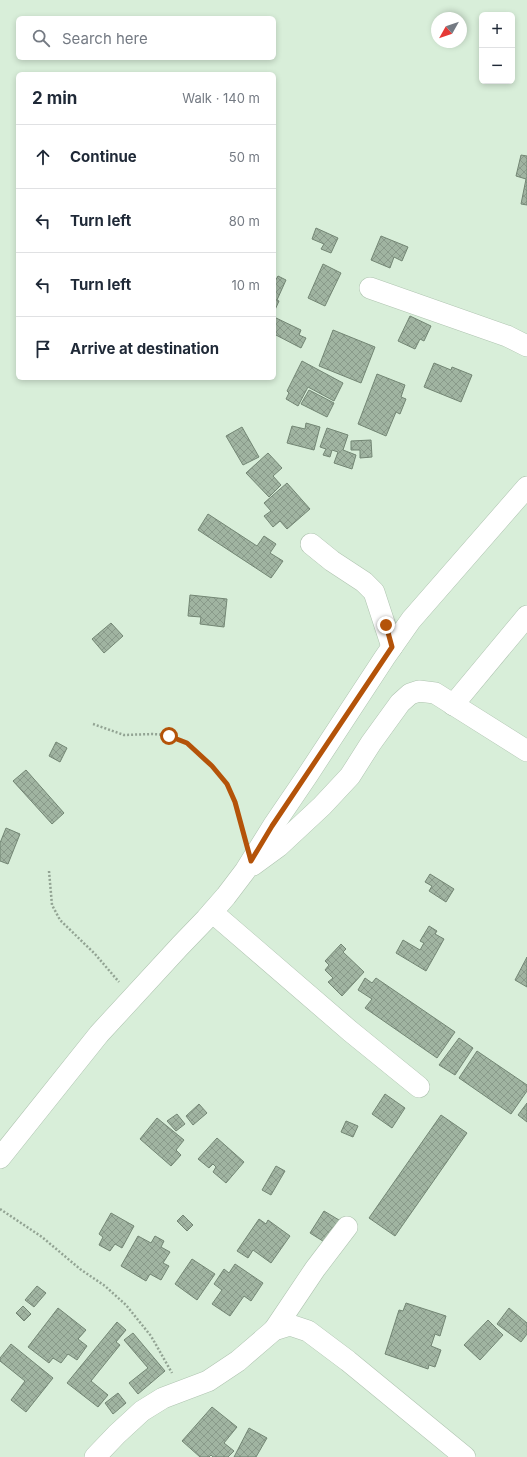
<!DOCTYPE html>
<meta charset="utf-8">
<style>
:root{--surface:#fff;--page:#f2f2f3;--text:#1f2937;--muted:#747a83;--line:#e0e1e3}
body{margin:0;font-family:Inter,sans-serif;background:var(--page);color:var(--text)}
.controls{position:absolute;right:12px;top:12px;display:grid;overflow:hidden;border-radius:6px;box-shadow:0 2px 6px #0003}
.controls button{width:36px;height:36px;display:grid;place-items:center;padding:0;border:0;border-bottom:1px solid var(--line);background:var(--surface);color:var(--text);font:20px sans-serif}
.compass{position:absolute;left:431px;top:12px;width:36px;height:36px;border-radius:50%;background:var(--surface);box-shadow:0 2px 6px #0003;rotate:230deg}
.stop{position:absolute;width:12px;height:12px;margin:-9px;border:3px solid #b45309;border-radius:50%;background:#fff}
.stop.end{background:#b45309;border-color:#fff;box-shadow:0 1px 4px #0008}
.list{margin:0;padding:0;list-style:none}
h2{display:flex;justify-content:space-between;align-items:center;height:52px;margin:0;padding:0 16px;font-size:17px}
h2 small{font-size:13px;font-weight:400;color:var(--muted)}
.list li{display:grid;grid-template-columns:26px 1fr auto;gap:12px;align-items:center;box-sizing:border-box;height:64px;padding:0 16px;border-top:1px solid var(--line)}
.list b{display:block;font-size:15px;white-space:nowrap}
.list em{font-size:13px;font-style:normal;color:var(--muted)}
.icon{flex:none;width:22px;height:22px;fill:none;stroke:currentColor;stroke-width:2;stroke-linecap:round;stroke-linejoin:round}
.map{position:relative;flex:none;width:527px;height:1457px;overflow:hidden}
.search{position:absolute;background:var(--surface);box-shadow:0 2px 6px #0003;left:16px;top:16px;width:260px;height:44px;display:flex;align-items:center;gap:10px;box-sizing:border-box;padding:0 14px;border-radius:6px;color:var(--muted);font-size:15px}
.panel{position:absolute;background:var(--surface);box-shadow:0 2px 6px #0003;left:16px;top:72px;width:260px;height:308px;border-radius:6px}
.map>svg:first-child{display:block}
.building{fill:url(#building-cross-hatch);stroke:#738674}
.lines{fill:none;stroke-linecap:round;stroke-linejoin:round}
.minor-casing{stroke:#afc4b0;stroke-width:22}
.path{stroke:#92a393;stroke-width:2.5;stroke-dasharray:2 2;stroke-linecap:butt}
.minor{stroke:#fff;stroke-width:21}
.route{stroke:#b45309;stroke-width:5}
</style>
<div class="map">
<svg width="527" height="1457" viewBox="0 0 527 1457">
<defs>
<pattern id="building-cross-hatch" width="8" height="8" patternUnits="userSpaceOnUse"><rect width="8" height="8" fill="#a0b4a1"/><path d="M0 0l8 8M0 8l8-8" fill="none" stroke="#899a8a"/></pattern>
</defs>
<rect width="100%" height="100%" fill="#d8eed9"/>
<!-- building -->
<g class="building">
<path d="M521,155L527,156V205L521,204L526,179L516,176Z"/>
<path d="M316,228L338,238L331,253L321,249L324,244L312,239Z"/>
<path d="M381,236L408,247L402,261L394,257L390,268L371,260Z"/>
<path d="M323,264L341,273L325,306L308,298Z"/>
<path d="M278,276L286,280L277,300L279,301L274,312V283Z"/>
<path d="M410,316L431,326L424,341L420,339L415,349L398,341Z"/>
<path d="M274,317L301,330L299,335L306,338L301,348L274,334Z"/>
<path d="M333,330L375,347L361,383L319,366Z"/>
<path d="M302,361L343,383L334,401L308,387L298,406L286,399L289,393L287,391Z"/>
<path d="M434,363L451,370L452,367L472,375L461,402L424,387Z"/>
<path d="M377,374L405,385L401,397L406,399L400,414L396,412L386,436L358,424Z"/>
<path d="M309,390L334,403L327,417L301,404Z"/>
<path d="M306,423L320,427L314,450L287,443L292,426L305,429Z"/>
<path d="M242,427L259,457L243,465L226,436Z"/>
<path d="M327,428L348,435L343,450L356,455L352,469L334,463L338,452L332,450L330,457L323,455L326,449L320,447Z"/>
<path d="M371,440L372,457L360,458V450H351V441Z"/>
<path d="M268,453L282,468L273,476L281,485L269,497L246,473Z"/>
<path d="M287,483L310,509L287,529L280,521L273,527L264,516L271,511L264,503Z"/>
<path d="M208,514L257,546L264,536L276,544L270,553L283,561L271,578L198,530Z"/>
<path d="M190,595L227,599L224,627L200,624L201,617L188,616Z"/>
<path d="M111,623L123,636L104,653L92,639Z"/>
<path d="M56,742L67,748L60,762L49,756Z"/>
<path d="M26,770L64,813L52,824L13,781Z"/>
<path d="M6,828L20,834L8,864L0,861V843Z"/>
<path d="M430,874L454,889L446,902L429,891L432,886L425,882Z"/>
<path d="M429,926L437,931L435,934L444,939L426,971L396,953L403,940L420,950L424,943L420,941Z"/>
<path d="M341,944L346,949L343,952L364,972L342,996L328,982L333,978L325,970L329,965L325,961Z"/>
<path d="M527,957V987L515,980Z"/>
<path d="M365,978L372,983L376,978L455,1032L437,1058L365,1008L372,999L358,990Z"/>
<path d="M459,1038L473,1048L455,1075L439,1065Z"/>
<path d="M477,1051L527,1085V1091L511,1114L459,1078Z"/>
<path d="M385,1094L405,1108L392,1128L372,1114Z"/>
<path d="M527,1103V1122L518,1115Z"/>
<path d="M199,1104L207,1113L193,1125L186,1116Z"/>
<path d="M177,1114L185,1124L176,1131L167,1121Z"/>
<path d="M441,1115L467,1133L395,1236L369,1218Z"/>
<path d="M157,1118L184,1140L176,1150L181,1155L171,1166L140,1139Z"/>
<path d="M346,1121L358,1126L353,1137L341,1132Z"/>
<path d="M217,1138L244,1162L226,1183L213,1172L216,1167L213,1164L209,1168L198,1159Z"/>
<path d="M276,1166L285,1171L271,1195L262,1190Z"/>
<path d="M324,1211L339,1220L326,1243L310,1233Z"/>
<path d="M111,1213L134,1226L122,1248L115,1244L110,1251L99,1245L103,1237L99,1234Z"/>
<path d="M183,1215L193,1225L187,1231L177,1221Z"/>
<path d="M259,1219L266,1224L268,1220L290,1236L271,1263L253,1250L248,1258L237,1251Z"/>
<path d="M138,1236L151,1243L155,1236L164,1241L161,1247L170,1252L163,1263L169,1266L161,1280L150,1274L146,1281L121,1266Z"/>
<path d="M192,1259L215,1274L197,1300L175,1284Z"/>
<path d="M235,1264L263,1283L251,1301L244,1296L230,1316L212,1304L222,1290L214,1284L224,1269L229,1273Z"/>
<path d="M37,1286L46,1293L34,1307L25,1300Z"/>
<path d="M406,1303L446,1316L440,1336L435,1334L431,1346L441,1350L435,1367L429,1365L428,1369L385,1354L399,1310L403,1311Z"/>
<path d="M23,1306L31,1314L24,1321L16,1313Z"/>
<path d="M58,1308L86,1330L78,1339L87,1346L77,1360L68,1354L61,1363L53,1358L49,1363L28,1347Z"/>
<path d="M509,1308L527,1323V1334L521,1342L497,1324Z"/>
<path d="M488,1320L503,1335L480,1360L464,1345Z"/>
<path d="M117,1322L126,1330L116,1342L120,1345L91,1381L108,1395L98,1407L67,1383Z"/>
<path d="M133,1333L165,1371L138,1394L129,1383L148,1368L124,1340Z"/>
<path d="M11,1344L53,1378L26,1412L11,1400L25,1381L0,1361V1358Z"/>
<path d="M118,1393L126,1403L113,1414L105,1403Z"/>
<path d="M212,1407L237,1427L224,1443L234,1451L228,1457H213L211,1455L209,1457H200L182,1441Z"/>
<path d="M249,1428L267,1438L256,1457H234Z"/>
</g>
<g class="lines">
<defs>
<g id="minor">
<path d="M370,288L507,336L527,346"/>
<path d="M311,544L332,561L364,582L374,592L392,647"/>
<path d="M453,705L527,616"/>
<path d="M253,865L279,846L322,806L350,776L371,743L400,703L410,694L419,691L435,693L527,751"/>
<path d="M212,912L350,1031L419,1087"/>
<path d="M0,1158L99,1034L180,946L206,919L226,896L245,871L273,826L307,776L385,657L411,620L527,487"/>
<path d="M274,1330L315,1269L347,1227"/>
<path d="M95,1457L117,1434L142,1411L163,1398L208,1381L238,1361L274,1330L290,1325L308,1331L348,1361L465,1457"/>
</g>
</defs>
<!-- minor casing -->
<use href="#minor" class="minor-casing"/>
<!-- path -->
<g class="path">
<path d="M93,724L124,735L153,734L169,735L187,743L212,766L227,784L235,802L244,834"/>
<path d="M49,871L52,905L60,920L95,954L119,982"/>
<path d="M0,1209L42,1237L80,1269L105,1286L126,1305L151,1336L172,1373"/>
</g>
<!-- minor -->
<use href="#minor" class="minor"/>
</g>
<g class="lines">
<!-- route -->
<path class="route" d="M169,736L187,743L212,766L227,784L235,802L251,861L272,826L392,647L386,625"/>
</g>
</svg>
<div class="controls">
<button>+</button>
<button>−</button>
</div>
<svg class="compass" viewBox="-18 -18 36 36"><path d="M0-13l5 13h-10z" fill="#e53935"/><path d="M0 13l5-13h-10z" fill="#747a83"/></svg>
<div class="stop" style="left:169px;top:736px"></div>
<div class="stop end" style="left:386px;top:625px"></div>
<div class="search"><svg class="icon" aria-label="search" viewBox="0 0 24 24"><circle cx="10" cy="10" r="6"/><path d="M15 15l6 6"/></svg>Search here</div>
<section class="panel">
<h2>2 min<small>Walk · 140 m</small></h2>
<ul class="list">
<li><svg class="icon" aria-label="ahead" viewBox="0 0 24 24"><path d="M12 20V5M6 11l6-6 6 6"/></svg><div><b>Continue</b></div><em>50 m</em></li>
<li><svg class="icon" aria-label="left" viewBox="0 0 24 24"><path d="M17 20v-9H6M10 6l-5 5 5 5"/></svg><div><b>Turn left</b></div><em>80 m</em></li>
<li><svg class="icon" aria-label="left" viewBox="0 0 24 24"><path d="M17 20v-9H6M10 6l-5 5 5 5"/></svg><div><b>Turn left</b></div><em>10 m</em></li>
<li><svg class="icon" aria-label="arrive" viewBox="0 0 24 24"><path d="M6 21V4h12l-3 4 3 4H6"/></svg><div><b>Arrive at destination</b></div></li>
</ul>
</section>
</div>
